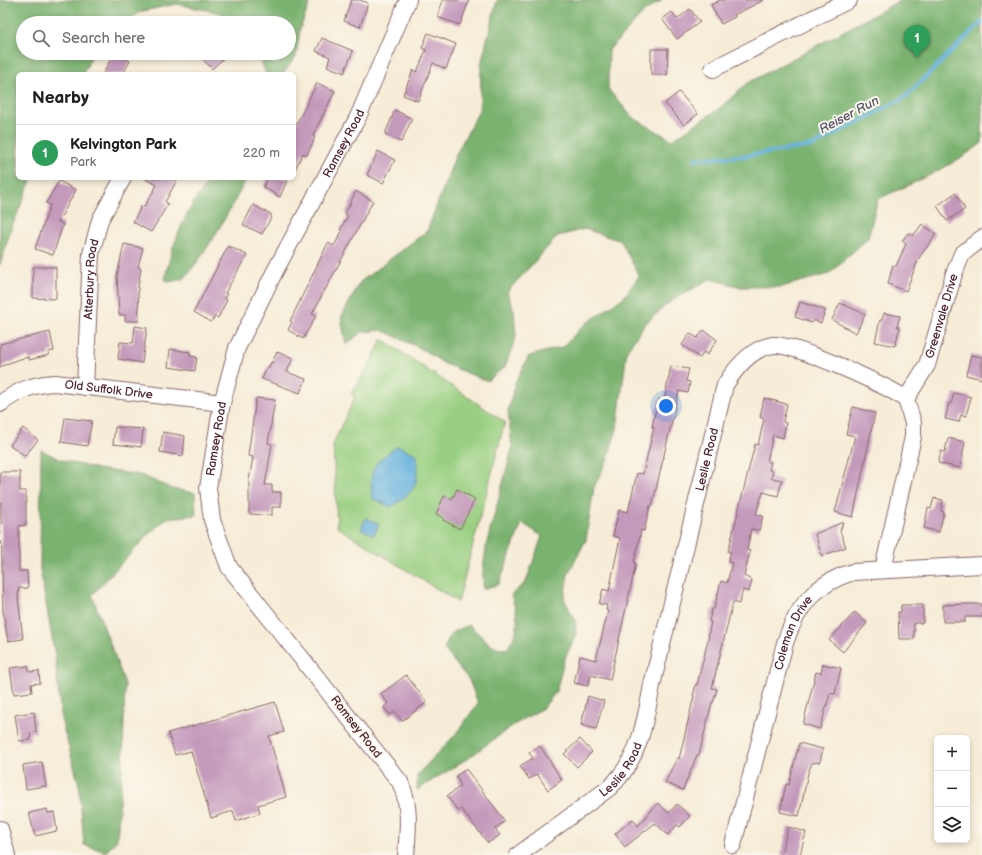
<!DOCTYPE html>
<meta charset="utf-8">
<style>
:root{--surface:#fff;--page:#f6f6f6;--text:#202124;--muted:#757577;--line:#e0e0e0;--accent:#1f6fb2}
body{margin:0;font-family:"Balsamiq Sans",sans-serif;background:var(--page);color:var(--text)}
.controls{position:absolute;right:12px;bottom:12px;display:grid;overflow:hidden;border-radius:6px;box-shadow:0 2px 6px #0003}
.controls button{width:36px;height:36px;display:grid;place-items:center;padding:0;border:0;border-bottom:1px solid var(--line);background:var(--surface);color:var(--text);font:20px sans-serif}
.you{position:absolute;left:666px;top:406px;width:14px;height:14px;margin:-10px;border:3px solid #fff;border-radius:50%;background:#1a73e8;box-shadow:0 0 0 6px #1a73e833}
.badge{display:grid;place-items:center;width:26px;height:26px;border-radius:50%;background:var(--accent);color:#fff;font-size:13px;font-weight:700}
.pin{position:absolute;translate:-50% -33px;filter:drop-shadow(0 1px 2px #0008)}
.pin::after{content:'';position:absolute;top:21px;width:14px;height:12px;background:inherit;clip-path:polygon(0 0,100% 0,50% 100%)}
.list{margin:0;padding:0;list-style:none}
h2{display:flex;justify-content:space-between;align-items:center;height:52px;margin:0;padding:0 16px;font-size:17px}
h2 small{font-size:13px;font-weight:400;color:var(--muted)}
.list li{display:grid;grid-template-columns:26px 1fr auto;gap:12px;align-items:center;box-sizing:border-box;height:56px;padding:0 16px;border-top:1px solid var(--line)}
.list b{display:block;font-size:15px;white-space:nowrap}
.list p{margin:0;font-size:13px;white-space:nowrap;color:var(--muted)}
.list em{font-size:13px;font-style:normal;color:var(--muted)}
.icon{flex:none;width:22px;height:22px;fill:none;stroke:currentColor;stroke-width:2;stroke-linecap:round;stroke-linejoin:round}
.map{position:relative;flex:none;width:982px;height:855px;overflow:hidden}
.search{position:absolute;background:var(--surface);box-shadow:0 2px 6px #0003;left:16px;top:16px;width:280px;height:44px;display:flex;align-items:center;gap:10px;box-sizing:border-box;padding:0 14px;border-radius:22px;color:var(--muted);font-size:15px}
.panel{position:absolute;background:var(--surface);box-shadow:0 2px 6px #0003;left:16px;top:72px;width:280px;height:108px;border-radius:6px}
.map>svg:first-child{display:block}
.green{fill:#99cf81;stroke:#727756}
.forest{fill:#7ab26f;stroke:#62684d}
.water{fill:#63b1dd;stroke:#566884}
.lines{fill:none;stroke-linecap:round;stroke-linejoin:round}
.stream{stroke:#63b1dd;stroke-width:4}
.building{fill:#c49abc}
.minor-casing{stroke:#866767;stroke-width:18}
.minor{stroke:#fff;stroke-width:16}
.labels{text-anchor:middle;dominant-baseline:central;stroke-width:4;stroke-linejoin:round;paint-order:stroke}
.street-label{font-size:12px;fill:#4a1f2b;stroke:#fbf7ec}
.water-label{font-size:13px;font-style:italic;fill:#535269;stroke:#fbf7ec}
</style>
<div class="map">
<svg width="982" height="855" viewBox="0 0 982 855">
<rect width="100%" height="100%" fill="#fbf7ec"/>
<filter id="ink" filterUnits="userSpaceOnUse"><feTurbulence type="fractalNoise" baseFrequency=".025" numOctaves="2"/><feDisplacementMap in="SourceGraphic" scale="8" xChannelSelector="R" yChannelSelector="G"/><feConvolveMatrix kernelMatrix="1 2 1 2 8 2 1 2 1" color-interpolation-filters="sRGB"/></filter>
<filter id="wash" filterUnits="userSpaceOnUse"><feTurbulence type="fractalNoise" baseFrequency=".012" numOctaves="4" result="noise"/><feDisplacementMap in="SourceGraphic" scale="16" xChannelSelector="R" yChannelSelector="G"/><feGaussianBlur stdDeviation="0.9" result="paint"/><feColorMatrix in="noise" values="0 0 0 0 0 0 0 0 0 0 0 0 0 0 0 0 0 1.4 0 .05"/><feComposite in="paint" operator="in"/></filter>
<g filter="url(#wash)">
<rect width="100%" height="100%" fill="#f6ecd7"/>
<!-- green -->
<path class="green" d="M382,339L505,422L458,602L337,527L333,444L355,397L351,394L373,358Z"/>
<!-- forest -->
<g class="forest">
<path d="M0,0H311L300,29L296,57L283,74H266L258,53H289V23H234L221,13L176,4L139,12L126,23H23V53H93L83,74H18V178H32L11,229L0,265Z"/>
<path d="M497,0H662L644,12L609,50L608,89L632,117L672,140L721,107L746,84L901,0H982V143C951,167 914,183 878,199L868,238L829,274L781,287H741L710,279L671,301L645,324L627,350L617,429L607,461L594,487L586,540L568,574L564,599L575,619L576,635L564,660L556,692L543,708L512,726L470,757L417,790V775L456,734L478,703L469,680L444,649L451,633L469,625L492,646L507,649C521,627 519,620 511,595L526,582L542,536L522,523L499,584L483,589V568L487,542L512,449L508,411L515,383L529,356L562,347L584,325L624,297L639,276L621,241L585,229L558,236L507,292L514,310L516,337L505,367L487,381L445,364L422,349L381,330L362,332L346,345L341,318L360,282L427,231L456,154L480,109L481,64Z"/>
<path d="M211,178H247C228,213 210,248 184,279L169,282L165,279C172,242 187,207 211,178Z"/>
<path d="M41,450L62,460L97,469L141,475L173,489L195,493L196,515L167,518L148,535L92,595L125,684L123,758L117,840L106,852L84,845L79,785L61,719L55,656L40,569Z"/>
</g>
<!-- water -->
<g class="water">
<path d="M398,446L417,455C418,487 417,489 391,507L372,498C370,467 372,464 398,446Z"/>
<path d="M366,518L379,524L374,535L361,529Z"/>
</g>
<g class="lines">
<!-- stream -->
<path class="stream" d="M695,159L745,156L812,146L904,98L982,22"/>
</g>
<g id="blocks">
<!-- building -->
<g class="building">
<path d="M351,0H360L368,3L360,27L344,21Z"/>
<path d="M443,0H469L460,25L437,17Z"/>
<path d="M720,0H764L734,15L735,17L721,24L711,5Z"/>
<path d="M690,9L700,22L677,39L662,19L672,12L677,19Z"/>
<path d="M428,33L456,44L446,69L433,63L418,101L403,95L413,70L417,72L426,50L422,48Z"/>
<path d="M322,38L353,51L344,73L327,66L330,57L316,51Z"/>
<path d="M651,49H668L667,75H651Z"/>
<path d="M114,53L130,61L123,74H103Z"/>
<path d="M197,53H229L212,69Z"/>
<path d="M317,83L335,91L315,131L313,136L315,137L307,155L303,153L294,171V129Z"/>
<path d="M679,92L698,114L684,125L665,103Z"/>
<path d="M395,110L412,119L401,142L385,134Z"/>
<path d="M378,151L395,160L383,183L367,175Z"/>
<path d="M144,178H178L165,202L168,204L151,232L133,222L142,205L144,207L157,185Z"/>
<path d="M268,178H288L280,197L263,187Z"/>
<path d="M59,181L76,190L58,222L63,224L53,255L35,249L50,205L46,203Z"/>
<path d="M356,191L373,201L312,314L316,316L303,339L288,330L292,322L290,321L328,243L334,246L342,231L340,230L348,216L345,214Z"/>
<path d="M955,193L965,209L947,221L937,206Z"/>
<path d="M253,205L271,214V218L262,234L243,225Z"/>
<path d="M922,224L936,234L919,258L906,291L888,284L893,265L896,266L906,244L902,241L908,233L913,236Z"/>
<path d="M124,244L143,248L138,267L141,268L138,286L139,321H125V315H119L117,276Z"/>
<path d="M228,246L247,255L225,293L227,294L224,298L227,300L218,318L215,316L211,322L194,312Z"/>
<path d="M33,267H56V299L33,298Z"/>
<path d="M800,302L825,310L821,323L813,320L812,323L795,317Z"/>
<path d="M840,303L865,314L856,333L832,320Z"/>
<path d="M884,313L900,316L897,327H900L895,346L875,342L880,320H882Z"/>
<path d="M135,326L147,328L142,363L118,359L120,342L133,343Z"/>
<path d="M704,330L717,340L707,355L704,352L700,358L682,345L690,333L697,338Z"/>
<path d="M50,332L54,351L48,352L49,355L29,360V357L16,360L0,367V344Z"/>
<path d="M170,349L190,352V356L197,357L195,371L168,367Z"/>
<path d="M277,352L293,358L287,372L306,379L300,393L262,379L267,367H269L271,362L272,363Z"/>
<path d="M971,355L982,357V379L966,375Z"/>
<path d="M671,366L689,369L686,381L690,382L688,393L679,391L652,506H650L644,531L641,530L634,563H636L610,680L591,675L588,686L574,683L580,656L596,660L608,611L606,610L607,605L599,604L603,589L609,591L620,538L613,536L619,510L628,512L637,473L643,474L654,427H652L655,413L659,399L664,401Z"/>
<path d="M954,393L971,397L966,416L961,415L959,422L945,419L949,403L951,404Z"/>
<path d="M256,398L275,400L268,443L272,444L265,485H272V492H281V507H272V515L249,514V480L253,457L248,456Z"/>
<path d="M764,398L787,404L783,422L786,423L783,438L773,435L767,461L771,462L769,470L773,471L771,478L782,480L778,496L763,492L756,514L763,516L759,530L751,529L747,550L750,551L744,576L752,580L749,592L743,590L739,604L733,602L712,688L717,689L713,703L712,702L699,755H697L683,790L665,783L677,758L679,759L694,696H693L696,684L697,685L709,636H708L711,622L709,621L712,609H714L721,581L727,583L732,563L728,562L731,552H728L755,444L758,445L764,419L760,417Z"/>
<path d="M853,407L875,413L853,517L835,512L855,436L846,434Z"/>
<path d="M65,418L92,421L87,446L61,442Z"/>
<path d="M115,427L143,429L141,447L113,444Z"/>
<path d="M23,428L38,440L25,456L10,445Z"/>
<path d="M163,432L185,436L183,456L160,452Z"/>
<path d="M948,438L965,442L960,468L938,463L941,451L945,452Z"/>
<path d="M0,472H20V491H26V525L19,526V571H27L28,588H19L18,597L23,639L8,641L3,612Z"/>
<path d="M457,489L475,499L460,529L443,520L444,518L436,514L444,496L452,499Z"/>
<path d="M934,498L943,500L941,511L944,512L939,532L924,528L928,508L931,509Z"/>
<path d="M843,522L840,531L846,547L822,556L815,534Z"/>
<path d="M965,604H982V617H965V622H943V605Z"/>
<path d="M901,605H923V623H914V639H899L898,612H901Z"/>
<path d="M855,612L867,623L843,652L829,640Z"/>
<path d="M823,664L841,668L835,694L830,693L820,729L803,724L816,672L821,673Z"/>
<path d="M28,666L29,672L39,671L40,683L31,684L32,692L14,694L10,668Z"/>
<path d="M406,675L427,702L402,721L395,712L390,715L384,707L388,703L381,694Z"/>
<path d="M588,696L604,701L596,729L581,725Z"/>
<path d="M275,702L284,732L269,736L286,797L258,805L260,813L236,821L233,811L211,818L191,751L175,755L168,733Z"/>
<path d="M34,712L36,732L30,733L31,740L19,741L15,715Z"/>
<path d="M580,739L592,752L577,767L564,754Z"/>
<path d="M799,743L823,749L820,762L812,763L808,773L799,816L780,812L786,784L789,785Z"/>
<path d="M540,746L562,780L548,790L537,774L529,779L520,766L533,758L529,753Z"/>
<path d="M42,762L46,786L26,789L23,765Z"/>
<path d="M466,769L505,821L495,829L500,835L488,843L461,809L458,811L447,796L461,786L456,776Z"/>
<path d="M658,803L669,813L677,804L690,816L680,827L677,825L668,835L655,823L625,847L615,834L633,819L638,826Z"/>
<path d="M47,809L48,813L54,812L57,831L35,836L29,813Z"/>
<path d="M788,827L806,832L800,855H781Z"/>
</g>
</g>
</g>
<g filter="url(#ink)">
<use href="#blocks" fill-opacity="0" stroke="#866767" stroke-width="1"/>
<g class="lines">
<defs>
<g id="minor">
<path d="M713,69L849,0"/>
<path id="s1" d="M85,387L91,254L100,220L123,178"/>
<path id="s2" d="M906,399L927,365L954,274L962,254L982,238"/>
<path id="s3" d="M0,404C17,391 33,384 55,383L222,403"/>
<path d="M0,829L7,855"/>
<path id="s4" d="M733,845L785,643C797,606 816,583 853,572L982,565"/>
<path id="s5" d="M406,855C408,830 411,805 400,782L229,567L212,520L208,488L222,403L237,348L275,271L358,117L408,0"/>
<path id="s6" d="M518,855L609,788C639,761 645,723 652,685L725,385C735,369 752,348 773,345C794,343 887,386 906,399L913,423V437L883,569"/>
</g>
</defs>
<!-- minor casing -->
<use href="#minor" class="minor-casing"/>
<!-- minor -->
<use href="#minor" class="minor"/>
</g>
</g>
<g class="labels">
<!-- street labels -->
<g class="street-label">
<text stroke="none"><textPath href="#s5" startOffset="805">Ramsey Road</textPath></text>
<text stroke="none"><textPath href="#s1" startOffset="108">Atterbury Road</textPath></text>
<text stroke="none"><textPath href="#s2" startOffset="91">Greenvale Drive</textPath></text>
<text stroke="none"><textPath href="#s3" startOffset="114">Old Suffolk Drive</textPath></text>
<text stroke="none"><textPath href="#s5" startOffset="481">Ramsey Road</textPath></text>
<text stroke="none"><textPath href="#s6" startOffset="459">Leslie Road</textPath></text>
<text stroke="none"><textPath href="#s4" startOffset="221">Coleman Drive</textPath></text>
<text transform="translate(356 727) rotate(52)">Ramsey Road</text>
<text stroke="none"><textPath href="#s6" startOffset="135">Leslie Road</textPath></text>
</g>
<!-- water labels -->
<g class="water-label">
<text transform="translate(849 115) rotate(-28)">Reiser Run</text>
</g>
</g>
</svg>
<div class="controls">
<button>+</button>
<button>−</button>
<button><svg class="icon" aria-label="layers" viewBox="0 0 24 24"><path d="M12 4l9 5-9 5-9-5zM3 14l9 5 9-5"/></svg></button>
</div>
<div class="you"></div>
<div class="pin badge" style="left:917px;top:58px;background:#2e9e5b">1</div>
<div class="search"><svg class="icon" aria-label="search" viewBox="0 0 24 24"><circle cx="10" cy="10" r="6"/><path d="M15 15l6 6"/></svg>Search here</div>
<section class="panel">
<h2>Nearby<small></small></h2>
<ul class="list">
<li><span class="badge" style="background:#2e9e5b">1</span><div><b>Kelvington Park</b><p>Park</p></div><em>220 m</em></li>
</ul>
</section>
</div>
